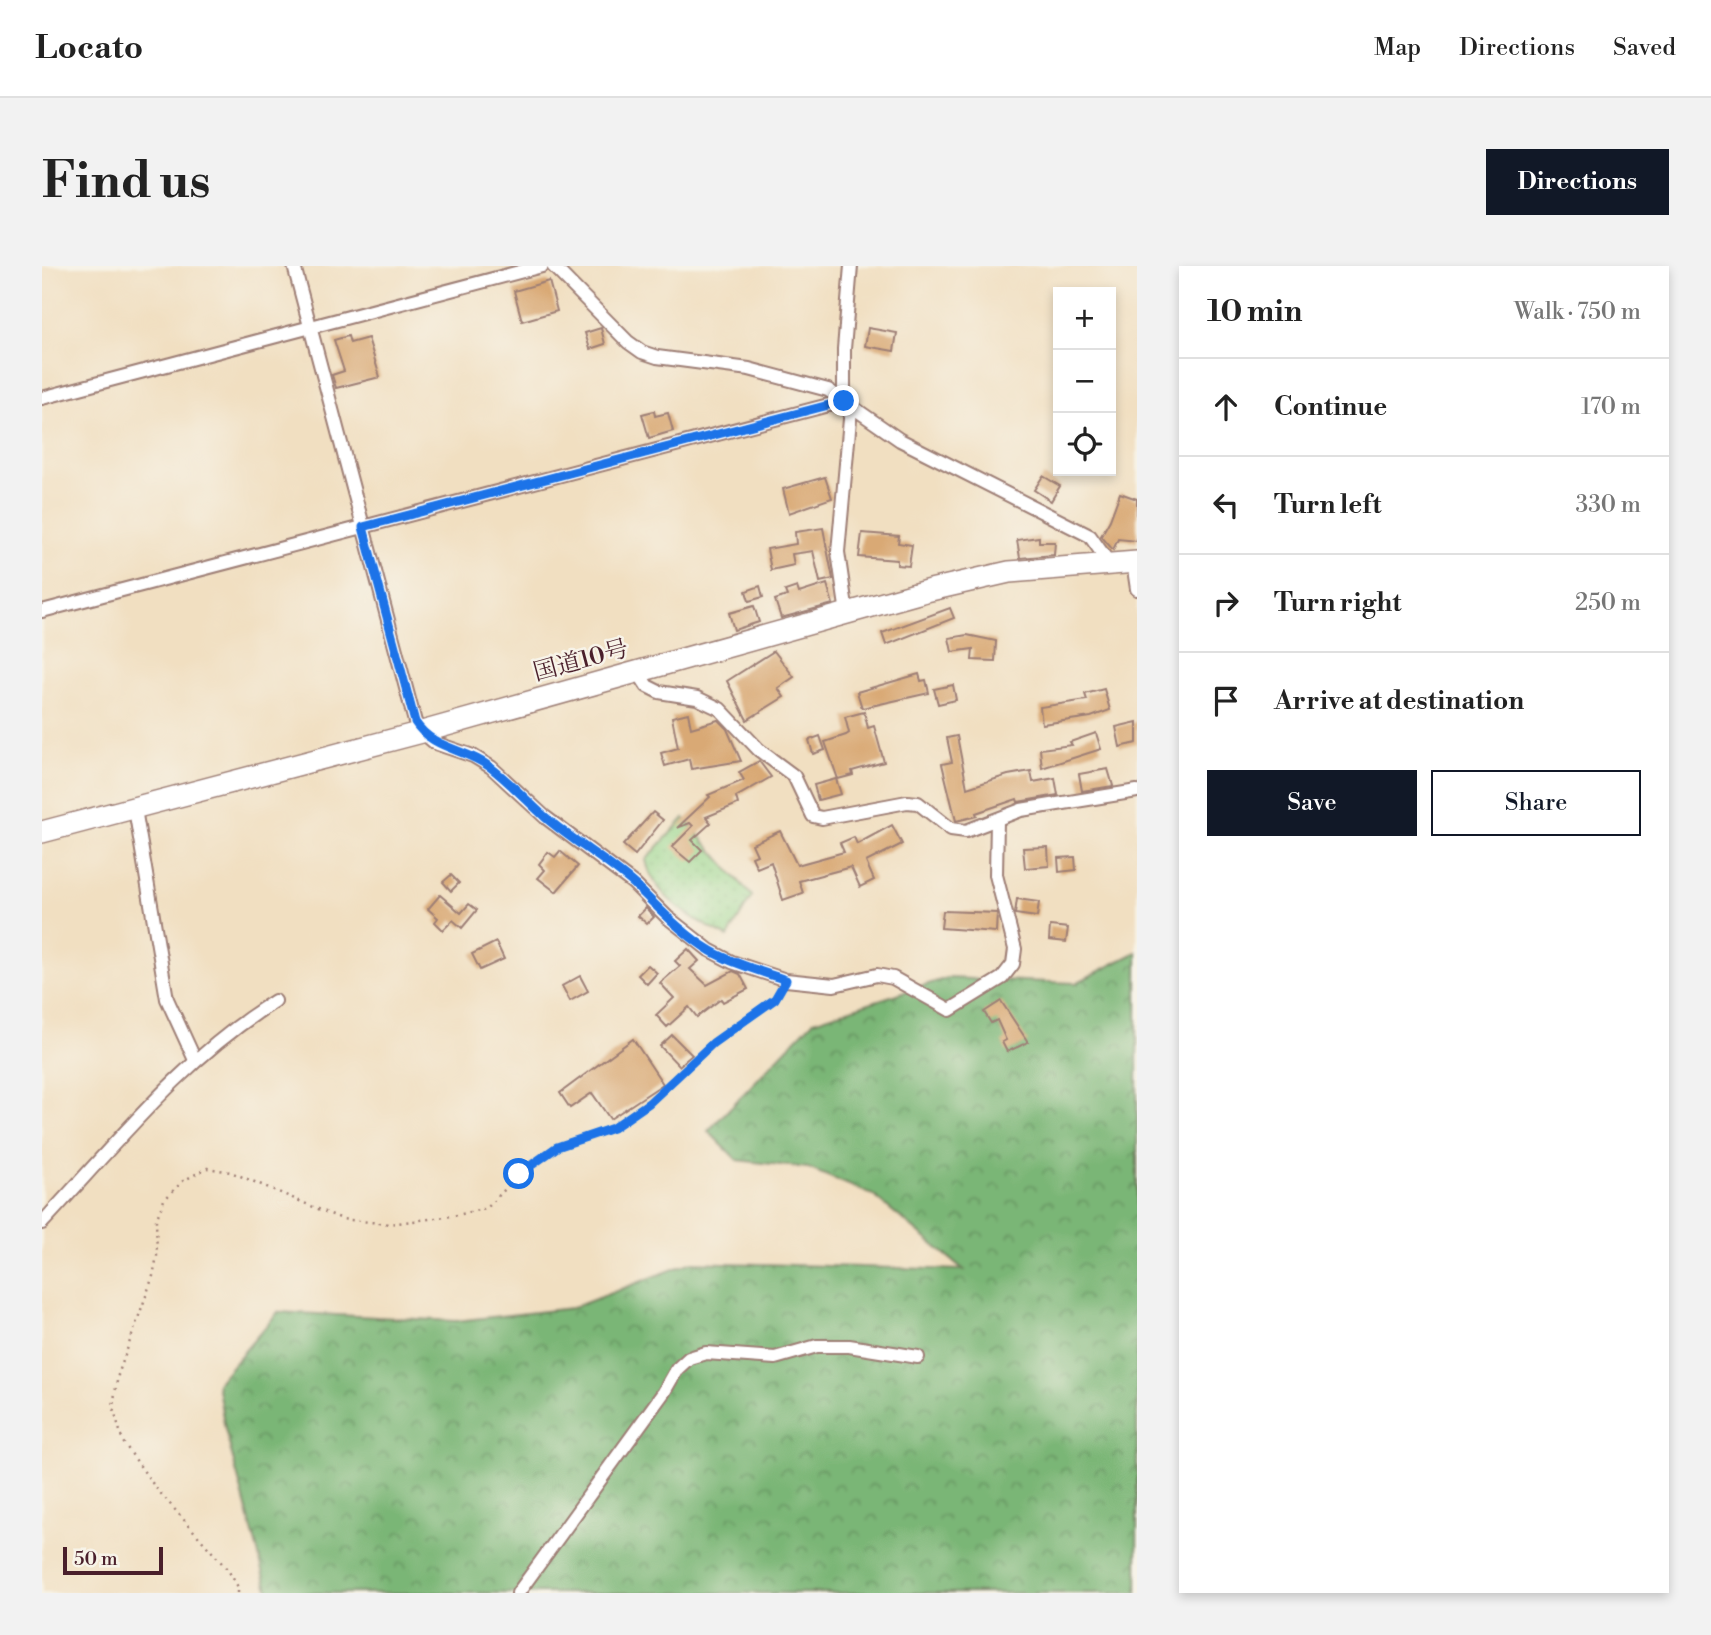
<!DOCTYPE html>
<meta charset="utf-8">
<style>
:root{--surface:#fff;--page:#f2f2f2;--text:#222;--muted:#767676;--line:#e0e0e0;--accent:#111827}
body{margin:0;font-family:"Libre Bodoni","Noto Serif JP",serif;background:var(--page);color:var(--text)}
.controls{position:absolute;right:21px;top:21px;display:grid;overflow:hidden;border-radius:0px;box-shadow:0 4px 10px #0003}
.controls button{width:63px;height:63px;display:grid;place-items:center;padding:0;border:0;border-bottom:2px solid var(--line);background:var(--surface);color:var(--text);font:35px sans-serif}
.scale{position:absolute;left:21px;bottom:18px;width:100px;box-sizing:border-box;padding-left:7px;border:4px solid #4a1f2b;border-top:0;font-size:19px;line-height:24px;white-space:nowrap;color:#4a1f2b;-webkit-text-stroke:5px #f7f3e8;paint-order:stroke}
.stop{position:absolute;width:21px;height:21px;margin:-16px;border:5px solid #1a73e8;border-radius:50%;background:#fff}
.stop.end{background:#1a73e8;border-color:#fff;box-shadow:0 2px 7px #0008}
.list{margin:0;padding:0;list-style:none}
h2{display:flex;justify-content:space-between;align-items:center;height:91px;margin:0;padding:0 28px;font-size:30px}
h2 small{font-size:23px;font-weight:400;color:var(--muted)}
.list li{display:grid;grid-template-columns:46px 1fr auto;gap:21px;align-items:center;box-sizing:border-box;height:98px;padding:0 28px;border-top:2px solid var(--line)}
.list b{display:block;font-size:26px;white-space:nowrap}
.list em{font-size:23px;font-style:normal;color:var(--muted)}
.actions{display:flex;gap:14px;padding:21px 28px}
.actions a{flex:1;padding:16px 0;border:2px solid var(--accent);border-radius:0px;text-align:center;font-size:24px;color:var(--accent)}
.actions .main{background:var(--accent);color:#fff}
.icon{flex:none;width:38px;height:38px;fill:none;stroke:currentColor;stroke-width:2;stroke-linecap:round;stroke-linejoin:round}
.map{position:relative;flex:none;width:1095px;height:1327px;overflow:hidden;border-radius:0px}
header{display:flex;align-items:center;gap:42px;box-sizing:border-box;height:98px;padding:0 35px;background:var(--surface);border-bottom:2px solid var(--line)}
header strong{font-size:33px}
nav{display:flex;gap:38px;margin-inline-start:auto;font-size:24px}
.intro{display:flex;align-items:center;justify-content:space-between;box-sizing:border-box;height:168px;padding:0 42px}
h1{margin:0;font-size:49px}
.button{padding:18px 32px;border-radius:0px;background:var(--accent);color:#fff;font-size:24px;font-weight:700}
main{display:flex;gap:42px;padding:0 42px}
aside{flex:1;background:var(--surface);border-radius:0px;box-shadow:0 4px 10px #0003}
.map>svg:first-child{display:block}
.forest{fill:url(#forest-crowns);stroke:#626a50;stroke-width:2}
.park{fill:url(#park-dots);stroke:#717a5a;stroke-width:2}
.building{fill:#d9a975}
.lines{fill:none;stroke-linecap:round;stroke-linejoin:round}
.minor-casing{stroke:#9e7f76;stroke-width:16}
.trunk-casing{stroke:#9e7f76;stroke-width:24}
.path{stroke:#9e7f76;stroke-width:2.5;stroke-dasharray:2 5;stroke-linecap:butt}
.minor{stroke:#fff;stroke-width:12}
.trunk{stroke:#fff;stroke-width:21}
.route{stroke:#1a73e8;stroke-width:9}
.labels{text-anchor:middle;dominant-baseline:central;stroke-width:5;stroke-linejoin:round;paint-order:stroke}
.street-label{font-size:24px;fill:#4a1f2b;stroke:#f7f3e8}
</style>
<header>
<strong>Locato</strong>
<nav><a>Map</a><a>Directions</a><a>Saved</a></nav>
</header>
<div class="intro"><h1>Find us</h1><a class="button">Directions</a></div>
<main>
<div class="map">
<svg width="1095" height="1327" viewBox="0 0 1095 1327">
<defs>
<pattern id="forest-crowns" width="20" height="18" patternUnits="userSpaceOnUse" patternTransform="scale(1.75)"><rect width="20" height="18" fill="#7ab676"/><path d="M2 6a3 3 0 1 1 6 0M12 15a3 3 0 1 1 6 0" fill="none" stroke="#669361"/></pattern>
<pattern id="park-dots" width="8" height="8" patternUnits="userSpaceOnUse" patternTransform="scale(1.75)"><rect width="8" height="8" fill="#98d58a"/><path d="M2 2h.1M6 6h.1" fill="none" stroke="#84b677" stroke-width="1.8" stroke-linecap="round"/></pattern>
</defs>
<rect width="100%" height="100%" fill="#f7f3e8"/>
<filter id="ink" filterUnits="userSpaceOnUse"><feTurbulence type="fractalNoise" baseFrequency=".0143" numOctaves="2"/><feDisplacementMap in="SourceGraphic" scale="14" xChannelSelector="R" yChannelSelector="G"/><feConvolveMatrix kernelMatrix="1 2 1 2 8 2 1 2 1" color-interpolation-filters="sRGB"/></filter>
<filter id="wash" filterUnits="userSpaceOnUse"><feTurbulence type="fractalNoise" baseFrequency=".00686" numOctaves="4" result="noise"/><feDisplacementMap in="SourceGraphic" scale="28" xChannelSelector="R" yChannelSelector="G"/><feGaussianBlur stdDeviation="1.57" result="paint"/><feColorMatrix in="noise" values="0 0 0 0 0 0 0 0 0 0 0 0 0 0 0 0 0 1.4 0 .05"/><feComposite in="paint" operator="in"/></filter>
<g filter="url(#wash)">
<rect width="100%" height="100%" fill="#f1dfc1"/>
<!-- forest -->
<path class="forest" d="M1095,686V1327H227L183,1163L175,1117L236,1046L414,1055L530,1042L650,996L922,1004L831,929L766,902L695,894L666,865L771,755L905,712L1034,717Z"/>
<!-- park -->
<path class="park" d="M642,552L710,630L686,671C653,655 612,632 604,594Z"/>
<g id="blocks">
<!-- building -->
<g class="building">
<path d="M507,15L515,45L480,55L472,25Z"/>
<path d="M559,62L563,78L548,83L543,67Z"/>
<path d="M826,62L855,67L852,85L823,80Z"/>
<path d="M306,70L308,77L326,72L338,111L294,122L290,109L302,105L292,74Z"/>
<path d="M612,145L613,150L626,147L631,165L607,172L600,148Z"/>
<path d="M1001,210L1018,220L1009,235L992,224Z"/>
<path d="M783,211L790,232L747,247L741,223Z"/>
<path d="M1078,227L1095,233V275L1076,273L1071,284L1059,270L1068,254Z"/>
<path d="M781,262L791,313L778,316L771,285L750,288L752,299L729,304L725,283L754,278L753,266Z"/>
<path d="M820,267L857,270L856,277L870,279L867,300L855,299V294L817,291Z"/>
<path d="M997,271V276H1013L1012,289L978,292L975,274Z"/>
<path d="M785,318L791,338L739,352L733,334L745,330L743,325L755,321L757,327Z"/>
<path d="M718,320L721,331L707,335L704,325Z"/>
<path d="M712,340L717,356L692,364L687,347Z"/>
<path d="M908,342L912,352L844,379L840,367Z"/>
<path d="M925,369L954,375L953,395L930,394L931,383L910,386L907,372Z"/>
<path d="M732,385L752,411L736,422L742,431L705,454L685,415Z"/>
<path d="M877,408L879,415L884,414L887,427L820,442L815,426Z"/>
<path d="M911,419L914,434L896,438L892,423Z"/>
<path d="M1062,423L1068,444L1049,451L1000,458L998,441L1045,434L1043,428Z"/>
<path d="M822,446L826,462L832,460L842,496L810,505L811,509L796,513L783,476L804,469L807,467L803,451Z"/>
<path d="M646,447L649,462L676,454L685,463L699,495L649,503L647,493L623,500L619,487L636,482L630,451Z"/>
<path d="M1095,456V477L1078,481L1074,461Z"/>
<path d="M1054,467L1059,483L1000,502L998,483L1030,479L1028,476Z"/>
<path d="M778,470L783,484L771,488L767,474Z"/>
<path d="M915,470L925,522L966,509L989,505L991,516L1013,512L1016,529L976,536L975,533L934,547L935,550L914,555L900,498L910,496L905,472Z"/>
<path d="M717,495L729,511L694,531L696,538L664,551L669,557L650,574L660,584L648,596L630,581L651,560L648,557L635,562L668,531L666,529L702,514L697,506Z"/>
<path d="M1066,503L1071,520L1040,525L1037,508Z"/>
<path d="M794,513L799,528L776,534L772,519Z"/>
<path d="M611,546L621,554L593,589L581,579Z"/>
<path d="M850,559L860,578L824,596L832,614L818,621L809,601L757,615L761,627L741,634L729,596L715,602L710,591L715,589L710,578L738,565L755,599L802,586L798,577L812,571L815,578Z"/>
<path d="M1006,581L1007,600L983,602L981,582Z"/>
<path d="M518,585L536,600L514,626L496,612L503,604L497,598L506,586L513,591Z"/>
<path d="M1033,591L1034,604L1017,606L1016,592Z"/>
<path d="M409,609L417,617L409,625L401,616Z"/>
<path d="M398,629L419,647L427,638L435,644L420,662L411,654L401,664L393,656L396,652L386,643Z"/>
<path d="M975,633L997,636L995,651L973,648Z"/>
<path d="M604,642L612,651L605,658L596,650Z"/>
<path d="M901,645L955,647L954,666L899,662Z"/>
<path d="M1008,660L1026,662L1024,676L1007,674Z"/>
<path d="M454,676L462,693L438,704L430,688Z"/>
<path d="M646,683L657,695L648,703L665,719L691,705L698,708L706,723L681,736L679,733L655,751L647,741L625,761L614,749L632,732L618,717L638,700L633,695Z"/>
<path d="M606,699L615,707L605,718L596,709Z"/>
<path d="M538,710L546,725L528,735L520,720Z"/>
<path d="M959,735L986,776L965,786L960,776L964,774L955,754L949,757L942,746Z"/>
<path d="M630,769L650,789L637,800L618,780Z"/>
<path d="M591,773L621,818L568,853L550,827L528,842L518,827Z"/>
</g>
</g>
</g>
<g filter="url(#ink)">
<use href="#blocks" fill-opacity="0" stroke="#9e7f76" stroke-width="2"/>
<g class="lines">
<defs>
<g id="minor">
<path d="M252,0L373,456L380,466L393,477L431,490L449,501L503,551L591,617L625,651L667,684L690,696L744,714L792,719L835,709L851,712L908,744L960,712L971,698L973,683L954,609L955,554"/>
<path d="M511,0L586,76L600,86L615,91L707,103L786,124L858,174L1048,270L1067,297"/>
<path d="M0,132L500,0"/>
<path d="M802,135V83L809,0"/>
<path d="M1091,296L1095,323"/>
<path d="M0,345L802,135"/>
<path d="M805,348L796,286L809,142"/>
<path d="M596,406L605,420L617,426L655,432L678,443L717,484L752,510L771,550L780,552L865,536L876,537L909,563L924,565L979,544L1095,525"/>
<path d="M93,543L125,733L153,794"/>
<path d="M0,957C73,879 141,792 233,735"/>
<path d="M476,1327L622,1126L635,1103L647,1092L664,1087L733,1092L775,1080H807L876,1091"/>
</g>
<path id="trunk" d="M0,566L380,466L884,325L967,306L1095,296"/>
</defs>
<!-- minor casing -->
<use href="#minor" class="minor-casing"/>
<!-- trunk casing -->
<use href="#trunk" class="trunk-casing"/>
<!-- path -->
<path class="path" d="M196,1327V1321L186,1304L113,1221L81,1176L71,1140L76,1109L111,1010L115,990L114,954L122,934L141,915L165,902L189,906L300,953L347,958L411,950L445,942L488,897L515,881L571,862L607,837L671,777L719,745L737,725"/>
<!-- minor -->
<use href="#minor" class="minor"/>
<!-- trunk -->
<use href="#trunk" class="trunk"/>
</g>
</g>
<g class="lines" filter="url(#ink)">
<!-- route -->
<path class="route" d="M477,908L515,881L571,862L607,837L671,777L733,733L744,714C718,705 692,698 669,685C640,668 617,642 593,619C565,594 532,576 503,551C485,535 468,516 448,501C423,482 391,484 373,456L321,261L802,135"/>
</g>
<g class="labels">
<!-- street labels -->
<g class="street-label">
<text transform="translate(539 395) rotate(-15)">国道10号</text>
</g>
</g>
</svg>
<div class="controls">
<button>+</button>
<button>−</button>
<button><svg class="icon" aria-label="locate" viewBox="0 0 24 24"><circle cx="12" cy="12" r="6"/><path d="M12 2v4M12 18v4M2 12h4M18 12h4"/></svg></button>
</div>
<div class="scale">50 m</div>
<div class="stop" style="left:477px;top:908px"></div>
<div class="stop end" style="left:802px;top:135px"></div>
</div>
<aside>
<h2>10 min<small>Walk · 750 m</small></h2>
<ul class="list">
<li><svg class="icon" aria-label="ahead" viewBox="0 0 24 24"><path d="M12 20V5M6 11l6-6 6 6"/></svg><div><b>Continue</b></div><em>170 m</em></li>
<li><svg class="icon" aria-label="left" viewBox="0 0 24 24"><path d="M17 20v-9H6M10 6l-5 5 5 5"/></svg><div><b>Turn left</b></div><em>330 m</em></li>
<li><svg class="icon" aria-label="right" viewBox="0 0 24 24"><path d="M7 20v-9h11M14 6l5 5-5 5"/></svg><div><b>Turn right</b></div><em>250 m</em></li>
<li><svg class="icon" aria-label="arrive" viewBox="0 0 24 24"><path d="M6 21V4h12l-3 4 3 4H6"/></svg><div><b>Arrive at destination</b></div></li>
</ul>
<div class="actions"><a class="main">Save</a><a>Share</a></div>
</aside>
</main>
